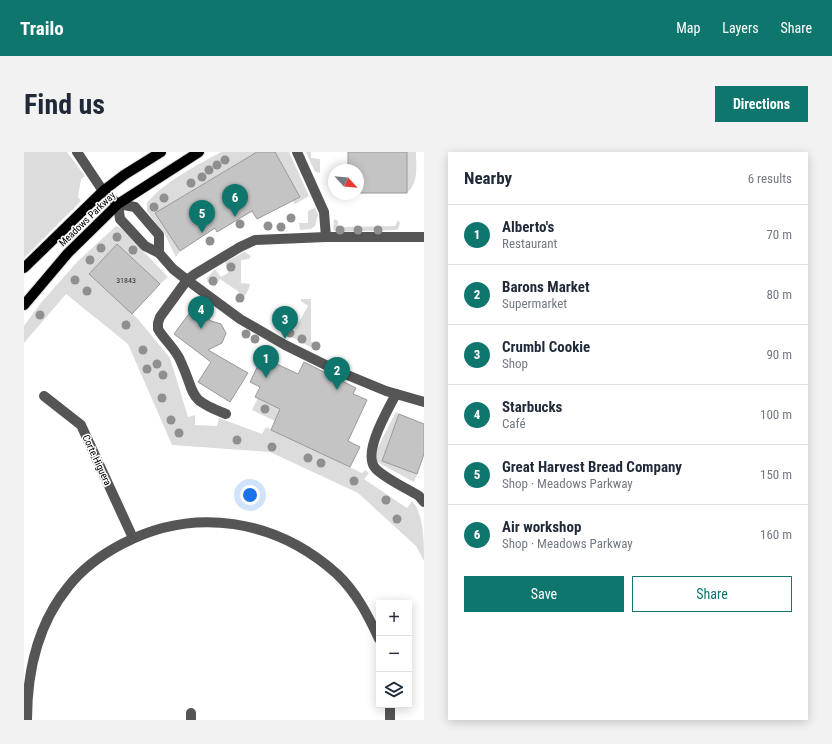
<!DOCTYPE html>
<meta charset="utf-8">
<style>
:root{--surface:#fff;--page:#f2f2f3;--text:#1f2937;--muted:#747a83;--line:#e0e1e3;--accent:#0f766e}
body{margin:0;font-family:"Roboto Condensed",sans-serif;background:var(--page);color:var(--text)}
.controls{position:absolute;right:12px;bottom:12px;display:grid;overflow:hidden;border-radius:0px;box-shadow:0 2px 10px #0003}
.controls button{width:36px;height:36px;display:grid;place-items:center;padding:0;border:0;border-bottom:1px solid var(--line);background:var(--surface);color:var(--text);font:20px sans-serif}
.compass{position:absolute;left:304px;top:12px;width:36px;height:36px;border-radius:50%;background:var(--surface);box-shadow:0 2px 10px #0003;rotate:116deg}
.you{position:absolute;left:226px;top:343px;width:14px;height:14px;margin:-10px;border:3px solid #fff;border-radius:50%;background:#1a73e8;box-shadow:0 0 0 6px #1a73e833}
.badge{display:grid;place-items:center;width:26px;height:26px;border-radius:50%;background:var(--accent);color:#fff;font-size:13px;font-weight:700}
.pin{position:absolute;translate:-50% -33px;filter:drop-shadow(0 1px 2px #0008)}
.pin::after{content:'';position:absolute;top:21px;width:14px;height:12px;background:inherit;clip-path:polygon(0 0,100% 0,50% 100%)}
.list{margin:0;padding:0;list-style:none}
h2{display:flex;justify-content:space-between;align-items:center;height:52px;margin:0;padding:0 16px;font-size:17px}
h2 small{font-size:13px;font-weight:400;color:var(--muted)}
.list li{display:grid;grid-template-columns:26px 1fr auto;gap:12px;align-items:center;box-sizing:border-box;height:60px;padding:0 16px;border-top:1px solid var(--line)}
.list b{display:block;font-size:15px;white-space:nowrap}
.list p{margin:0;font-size:13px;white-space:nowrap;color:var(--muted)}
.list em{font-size:13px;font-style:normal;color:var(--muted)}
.actions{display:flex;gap:8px;padding:12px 16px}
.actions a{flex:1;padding:9px 0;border:1px solid var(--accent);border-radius:0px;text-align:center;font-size:14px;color:var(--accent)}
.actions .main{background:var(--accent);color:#fff}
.icon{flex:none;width:22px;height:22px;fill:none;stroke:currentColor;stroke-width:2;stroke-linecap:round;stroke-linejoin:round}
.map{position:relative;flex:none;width:400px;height:568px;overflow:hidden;border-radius:0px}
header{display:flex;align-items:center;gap:24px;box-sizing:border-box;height:56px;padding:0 20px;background:var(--accent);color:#fff}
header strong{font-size:19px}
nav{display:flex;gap:22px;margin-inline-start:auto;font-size:14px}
.intro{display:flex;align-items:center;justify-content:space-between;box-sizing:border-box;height:96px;padding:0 24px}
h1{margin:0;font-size:28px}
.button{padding:10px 18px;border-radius:0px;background:var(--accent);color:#fff;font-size:14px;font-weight:700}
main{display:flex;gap:24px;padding:0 24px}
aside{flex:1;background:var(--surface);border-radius:0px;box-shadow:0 2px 10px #0003}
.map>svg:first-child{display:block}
.green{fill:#dcdcdc}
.building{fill:#c4c4c4;stroke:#999}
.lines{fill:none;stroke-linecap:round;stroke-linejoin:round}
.major-casing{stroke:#dbdbdb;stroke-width:12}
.minor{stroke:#555;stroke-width:10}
.major{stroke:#000;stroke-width:10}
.tree{fill:#8f8f8f}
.labels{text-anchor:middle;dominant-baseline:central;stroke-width:3;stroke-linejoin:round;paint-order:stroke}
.number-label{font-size:8px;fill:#313131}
.street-label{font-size:10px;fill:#000;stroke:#fff}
</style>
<header>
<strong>Trailo</strong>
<nav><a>Map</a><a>Layers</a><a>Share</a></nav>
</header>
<div class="intro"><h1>Find us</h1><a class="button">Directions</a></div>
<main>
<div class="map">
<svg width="400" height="568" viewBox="0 0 400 568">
<rect width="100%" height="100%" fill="#fff"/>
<!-- green -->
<g class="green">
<path d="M0,0H43L61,24L57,27L54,45L57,49L0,106Z"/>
<path d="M197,0H233L131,61L156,99L152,105L141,83L123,59V51C141,29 172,14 197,0Z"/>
<path d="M251,0H265L285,44L271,52L269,49L276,45Z"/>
<path d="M282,0H287V6L296,7V21L291,20Z"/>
<path d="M383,0H392C392,15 395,30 383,41Z"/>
<path d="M291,56L294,63L291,74L287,77L276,78L275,71H284V59Z"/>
<path d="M310,67L314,69V74L317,75L371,74L374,68L376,71L374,77L371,78L313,80L309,77Z"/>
<path d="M92,74L97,76L144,125L136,132L93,92L65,122L113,166L146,206L164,265L171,263V273L193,274L195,266L238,282L242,275L338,321L341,318L345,321L340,327L383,356L388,349C400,361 400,392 400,409L392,394L334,341L246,300L148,293L104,192L42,142L0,191V174L16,152L53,110Z"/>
<path d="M221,100L227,104L225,107L217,108V131L226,132C225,139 219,148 213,151L211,148L215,140L196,127L191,135L183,129V126L191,117L197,125L204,121L201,110Z"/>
<path d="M277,147H287V190L296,191L292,198L260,181L263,176L270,179L284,154L277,149Z"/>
<path d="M234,246L256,257L251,269L228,258Z"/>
<path d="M372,260L375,262L358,309L393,322L390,330L353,310V297Z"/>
</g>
<!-- building -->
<g class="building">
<path d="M233,0H251L276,45L233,67L228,59L193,80L191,76L156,99L131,61Z"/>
<path d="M324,0H383V41H334V18H324Z"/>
<path d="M93,92L136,132L108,162L65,122Z"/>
<path d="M170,155L187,169L197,172L202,181L198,191L184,198L224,221L206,250L174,230L187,210L150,182Z"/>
<path d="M238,205L274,222L280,210L332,236L329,242L343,248L324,289L336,295L326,315L247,278L256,257L231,245L236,235L226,230Z"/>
<path d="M375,262L400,272V302L393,322L358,309Z"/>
</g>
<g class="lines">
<defs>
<g id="major">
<path d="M0,116L79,39L100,23L137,0"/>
<path d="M0,153L44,101L94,52L175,0"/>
</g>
</defs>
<!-- major casing -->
<use href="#major" class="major-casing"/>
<!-- minor -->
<g class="minor">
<path d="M53,0L79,39L94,52"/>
<path d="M273,0L300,60L302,85"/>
<path d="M94,52L96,67L121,94L135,101L149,117L163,128L216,167L261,193L316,220L362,239L400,250"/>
<path d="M94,52L111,55L135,83V101"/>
<path d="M372,242C364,258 337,302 352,317C362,327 382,336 395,344L400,350"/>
<path d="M20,244L57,273L109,386"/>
<path d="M202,262C162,246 173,245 157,210C152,197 141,189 134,177V171L136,165L163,128L171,122L216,95L231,88L302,85H400"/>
<path d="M3,568C3,521 13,473 44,435C58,417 77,403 98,392C170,354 252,367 313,422C332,440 344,463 355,487"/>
<path d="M167,568V561"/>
<path d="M366,568V553"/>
</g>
<!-- major -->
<use href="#major" class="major"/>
</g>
<!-- trees -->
<g class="tree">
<circle cx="201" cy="8" r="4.5"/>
<circle cx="193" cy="13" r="4.5"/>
<circle cx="185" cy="18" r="4.5"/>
<circle cx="178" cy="25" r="4.5"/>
<circle cx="167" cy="31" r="4.5"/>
<circle cx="140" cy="46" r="4.5"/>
<circle cx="130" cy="55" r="4.5"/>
<circle cx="267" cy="66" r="4.5"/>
<circle cx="216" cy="72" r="4.5"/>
<circle cx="244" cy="74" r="4.5"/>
<circle cx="257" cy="75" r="4.5"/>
<circle cx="316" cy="78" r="4.5"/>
<circle cx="334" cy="78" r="4.5"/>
<circle cx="354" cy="78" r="4.5"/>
<circle cx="93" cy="85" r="4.5"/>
<circle cx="186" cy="89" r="4.5"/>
<circle cx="77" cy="96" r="4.5"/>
<circle cx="109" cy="98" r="4.5"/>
<circle cx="66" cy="108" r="4.5"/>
<circle cx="207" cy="115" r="4.5"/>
<circle cx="51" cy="128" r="4.5"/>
<circle cx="189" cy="129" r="4.5"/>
<circle cx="63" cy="139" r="4.5"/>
<circle cx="216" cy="146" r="4.5"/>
<circle cx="16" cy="163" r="4.5"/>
<circle cx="102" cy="173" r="4.5"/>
<circle cx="266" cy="181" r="4.5"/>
<circle cx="222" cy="182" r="4.5"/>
<circle cx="231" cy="187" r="4.5"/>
<circle cx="278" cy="187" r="4.5"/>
<circle cx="292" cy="194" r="4.5"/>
<circle cx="119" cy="198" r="4.5"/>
<circle cx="133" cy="212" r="4.5"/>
<circle cx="123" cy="217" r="4.5"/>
<circle cx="139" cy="223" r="4.5"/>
<circle cx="138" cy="246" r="4.5"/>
<circle cx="241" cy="257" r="4.5"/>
<circle cx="147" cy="268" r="4.5"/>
<circle cx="155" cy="281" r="4.5"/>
<circle cx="213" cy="288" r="4.5"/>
<circle cx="248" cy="295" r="4.5"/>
<circle cx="284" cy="306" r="4.5"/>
<circle cx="297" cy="311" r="4.5"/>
<circle cx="330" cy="329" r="4.5"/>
<circle cx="362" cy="348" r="4.5"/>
<circle cx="373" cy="367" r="4.5"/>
</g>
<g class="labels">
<!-- number labels -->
<g class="number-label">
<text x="102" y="128">31843</text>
</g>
<!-- street labels -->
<g class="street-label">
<text transform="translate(63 67) rotate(-44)">Meadows Parkway</text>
<text transform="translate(73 308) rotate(65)">Corte Higuera</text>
</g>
</g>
</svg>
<div class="controls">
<button>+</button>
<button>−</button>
<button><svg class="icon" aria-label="layers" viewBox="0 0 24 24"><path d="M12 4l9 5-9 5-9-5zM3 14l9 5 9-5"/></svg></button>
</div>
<svg class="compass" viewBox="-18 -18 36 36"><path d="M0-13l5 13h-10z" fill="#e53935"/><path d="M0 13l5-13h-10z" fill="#747a83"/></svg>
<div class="you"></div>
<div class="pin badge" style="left:242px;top:226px">1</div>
<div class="pin badge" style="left:313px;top:238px">2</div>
<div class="pin badge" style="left:261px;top:187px">3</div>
<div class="pin badge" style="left:177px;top:177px">4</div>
<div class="pin badge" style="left:178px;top:81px">5</div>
<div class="pin badge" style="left:211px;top:65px">6</div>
</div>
<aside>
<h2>Nearby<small>6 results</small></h2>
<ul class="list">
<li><span class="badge">1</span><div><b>Alberto's</b><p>Restaurant</p></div><em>70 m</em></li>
<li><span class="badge">2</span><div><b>Barons Market</b><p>Supermarket</p></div><em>80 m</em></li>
<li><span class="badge">3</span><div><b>Crumbl Cookie</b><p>Shop</p></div><em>90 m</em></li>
<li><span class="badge">4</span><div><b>Starbucks</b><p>Café</p></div><em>100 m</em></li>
<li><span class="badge">5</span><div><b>Great Harvest Bread Company</b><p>Shop · Meadows Parkway</p></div><em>150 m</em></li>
<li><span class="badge">6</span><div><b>Air workshop</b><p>Shop · Meadows Parkway</p></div><em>160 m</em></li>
</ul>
<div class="actions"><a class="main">Save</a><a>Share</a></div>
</aside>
</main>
